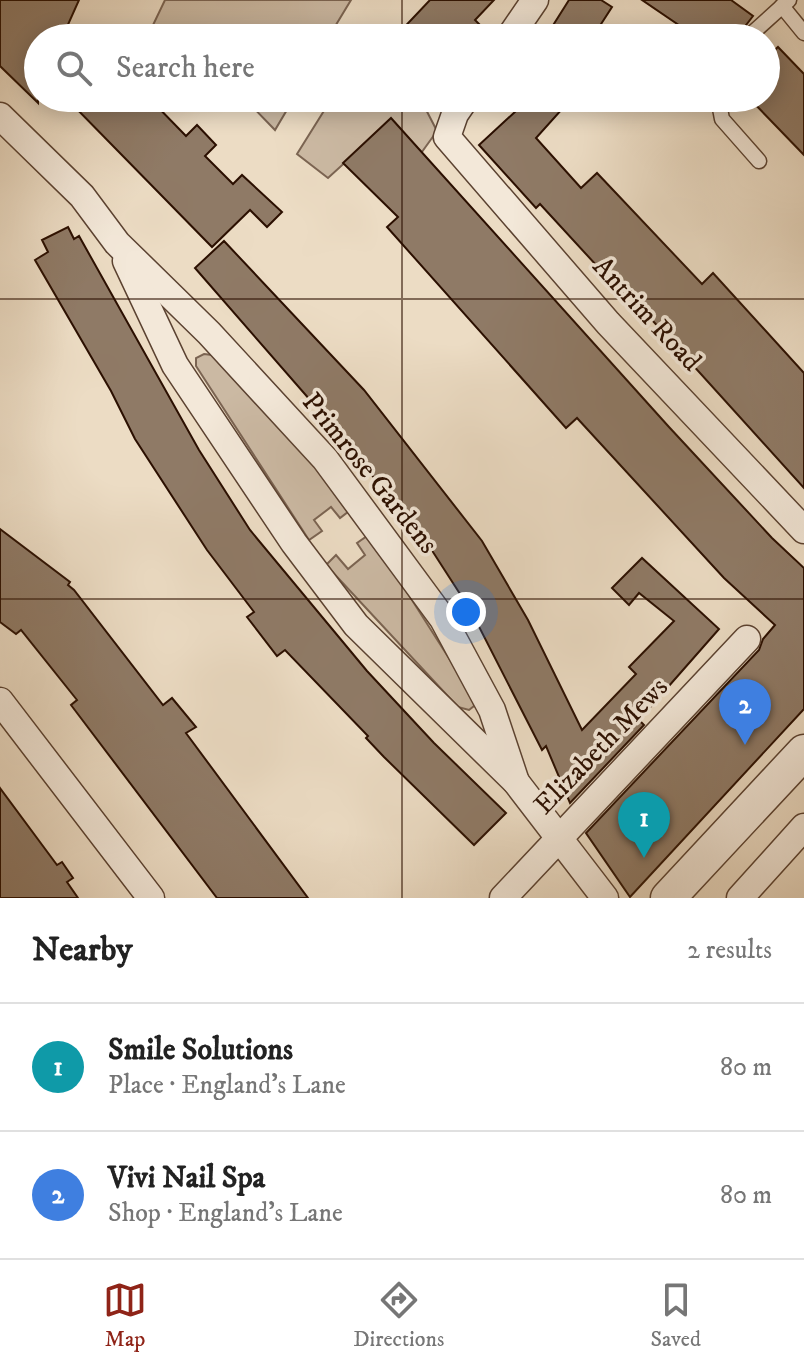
<!DOCTYPE html>
<meta charset="utf-8">
<style>
:root{--surface:#fff;--page:#f6f6f6;--text:#222;--muted:#767676;--line:#e0e0e0;--accent:#8f2418}
body{margin:0;font-family:"IM FELL DW Pica",serif;background:var(--page);color:var(--text)}
.you{position:absolute;left:466px;top:612px;width:28px;height:28px;margin:-20px;border:6px solid #fff;border-radius:50%;background:#1a73e8;box-shadow:0 0 0 12px #1a73e833}
.badge{display:grid;place-items:center;width:52px;height:52px;border-radius:50%;background:var(--accent);color:#fff;font-size:26px;font-weight:700}
.pin{position:absolute;translate:-50% -66px;filter:drop-shadow(0 2px 4px #0008)}
.pin::after{content:'';position:absolute;top:42px;width:28px;height:24px;background:inherit;clip-path:polygon(0 0,100% 0,50% 100%)}
.list{margin:0;padding:0;list-style:none}
h2{display:flex;justify-content:space-between;align-items:center;height:104px;margin:0;padding:0 32px;font-size:34px}
h2 small{font-size:26px;font-weight:400;color:var(--muted)}
.list li{display:grid;grid-template-columns:52px 1fr auto;gap:24px;align-items:center;box-sizing:border-box;height:128px;padding:0 32px;border-top:2px solid var(--line)}
.list b{display:block;font-size:30px;white-space:nowrap}
.list p{margin:0;font-size:26px;white-space:nowrap;color:var(--muted)}
.list em{font-size:26px;font-style:normal;color:var(--muted)}
.icon{flex:none;width:44px;height:44px;fill:none;stroke:currentColor;stroke-width:2;stroke-linecap:round;stroke-linejoin:round}
.map{position:relative;flex:none;width:804px;height:898px;overflow:hidden}
.search{position:absolute;background:var(--surface);box-shadow:0 4px 20px #0003;left:24px;right:24px;top:24px;height:88px;display:flex;align-items:center;gap:20px;box-sizing:border-box;padding:0 28px;border-radius:44px;color:var(--muted);font-size:30px}
.sheet{height:360px;background:var(--surface)}
nav{display:flex;justify-content:space-around;align-items:center;box-sizing:border-box;height:112px;border-top:2px solid var(--line);background:var(--surface);font-size:22px;color:var(--muted)}
nav a{display:grid;justify-items:center;gap:4px}
nav .on{color:var(--accent)}
.map>svg:first-child{display:block}
.green{fill:#cbb9a3;stroke:#7b6452;stroke-width:2}
.building{fill:#8f7a66;stroke:#2b0f00;stroke-width:2}
.lines{fill:none;stroke-linecap:round;stroke-linejoin:round}
.service-casing{stroke:#5b4231;stroke-width:17}
.minor-casing{stroke:#5b4231;stroke-width:29}
.tertiary-casing{stroke:#5b4231;stroke-width:37}
.service{stroke:#f3e8d9;stroke-width:14}
.minor{stroke:#f3e8d9;stroke-width:26}
.tertiary{stroke:#f3e8d9;stroke-width:34}
.grid{fill:none;stroke:#2b0f00;stroke-width:2;stroke-opacity:0.55}
.labels{text-anchor:middle;dominant-baseline:central;stroke-width:7;stroke-linejoin:round;paint-order:stroke}
.street-label{font-size:28px;fill:#2b0f00;stroke:#f3e8d9}
</style>
<div class="map">
<svg width="804" height="898" viewBox="0 0 804 898">
<rect width="100%" height="100%" fill="#ecdcc4"/>
<filter id="stains"><feTurbulence type="fractalNoise" baseFrequency=".0025" numOctaves="4"/><feColorMatrix values="0 0 0 0 .2 0 0 0 0 .09 0 0 0 0 .02 0 0 0 .5 -.17"/></filter>
<radialGradient id="worn" r=".72"><stop offset=".6" stop-color="#630" stop-opacity="0"/><stop offset="1" stop-color="#630" stop-opacity=".3"/></radialGradient>
<!-- green -->
<g class="green">
<path d="M165,0H351L328,38H178L153,25Z"/>
<path d="M244,98H294L275,130Z"/>
<path d="M332,98H420L437,131L419,156L385,126L328,178L297,154Z"/>
<path d="M204,354L212,355L353,508L340,518L331,507L314,520L322,531L309,540L196,366V358Z"/>
<path d="M370,534L473,696L474,706L469,710L458,707L326,565L336,555L348,569L365,555L357,543Z"/>
</g>
<!-- building -->
<g class="building">
<path d="M0,0H79L62,38H38V103L0,66Z"/>
<path d="M430,0H494L475,20L493,38H394Z"/>
<path d="M569,0H601L612,7L592,38H545Z"/>
<path d="M642,0H731L753,16L736,38H680L686,30Z"/>
<path d="M778,47L804,74V155L749,98H766V58Z"/>
<path d="M66,98H149L186,136L197,125L216,145L205,156L233,184L242,175L282,212L267,227L250,210L212,247Z"/>
<path d="M530,98H572L536,138L581,188L597,173L702,284L713,273L804,373V488L643,310L597,266L540,204L536,208L479,145Z"/>
<path d="M391,118L669,427L772,538L804,568V709L630,897L586,833L759,650L763,639L775,625L724,578L577,418L566,428L387,227L398,217L343,163Z"/>
<path d="M68,227L74,239L79,236L199,450L250,530L367,671L434,743L506,813L474,845L384,757L366,738L368,736L285,650L277,656L247,617L254,612L207,550L135,439L111,391L35,260L48,252L42,240Z"/>
<path d="M224,241L364,390L482,541L528,620L582,730L636,674L629,667L674,621L639,593L629,605L612,588L642,558L719,629L639,720L644,725L570,803L546,746L542,750L471,611L433,552L331,424L195,268Z"/>
<path d="M0,529L70,582L68,585L74,590L163,705L172,698L196,727L186,733L308,898H217L71,705L77,700L21,630L16,634L0,622Z"/>
<path d="M0,788L57,865L62,862L73,878L67,882L78,898H0Z"/>
</g>
<g class="lines">
<defs>
<g id="service">
<path d="M782,6L804,33"/>
<path d="M747,38L789,0"/>
<path d="M718,98L722,119L759,161"/>
</g>
<g id="minor">
<path d="M509,38L535,0"/>
<path d="M466,98L455,114L447,137L608,323L804,530"/>
<path d="M0,116L82,196L117,243L209,333L325,459L443,619L492,710L516,782"/>
<path d="M126,261L175,365L294,543L356,625L516,782L605,898"/>
<path d="M0,701L151,898"/>
<path d="M503,898L747,639"/>
<path d="M740,898L804,827"/>
</g>
<path id="tertiary" d="M668,898L804,752"/>
</defs>
<!-- service casing -->
<use href="#service" class="service-casing"/>
<!-- minor casing -->
<use href="#minor" class="minor-casing"/>
<!-- tertiary casing -->
<use href="#tertiary" class="tertiary-casing"/>
<!-- service -->
<use href="#service" class="service"/>
<!-- minor -->
<use href="#minor" class="minor"/>
<!-- tertiary -->
<use href="#tertiary" class="tertiary"/>
</g>
<!-- grid -->
<path class="grid" d="M402,0V38M402,98V898M0,299H804M0,599H804"/>
<g class="labels">
<!-- street labels -->
<g class="street-label">
<text transform="translate(647 314) rotate(47)">Antrim Road</text>
<text transform="translate(370 473) rotate(51)">Primrose Gardens</text>
<text transform="translate(601 746) rotate(-46)">Elizabeth Mews</text>
</g>
</g>
<rect width="100%" height="100%" filter="url(#stains)"/>
<rect width="100%" height="100%" fill="url(#worn)"/>
</svg>
<div class="you"></div>
<div class="pin badge" style="left:644px;top:858px;background:#0f9aa8">1</div>
<div class="pin badge" style="left:745px;top:745px;background:#3f7fe0">2</div>
<div class="search"><svg class="icon" aria-label="search" viewBox="0 0 24 24"><circle cx="10" cy="10" r="6"/><path d="M15 15l6 6"/></svg>Search here</div>
</div>
<section class="sheet">
<h2>Nearby<small>2 results</small></h2>
<ul class="list">
<li><span class="badge" style="background:#0f9aa8">1</span><div><b>Smile Solutions</b><p>Place · England's Lane</p></div><em>80 m</em></li>
<li><span class="badge" style="background:#3f7fe0">2</span><div><b>Vivi Nail Spa</b><p>Shop · England's Lane</p></div><em>80 m</em></li>
</ul>
</section>
<nav>
<a class="on"><svg class="icon" aria-label="map" viewBox="0 0 24 24"><path d="M3 6l6-2 6 2 6-2v14l-6 2-6-2-6 2zM9 4v14M15 6v14"/></svg>Map</a>
<a><svg class="icon" aria-label="directions" viewBox="0 0 24 24"><path d="M12 3l9 9-9 9-9-9zM9 14v-3h6M13 9l2 2-2 2"/></svg>Directions</a>
<a><svg class="icon" aria-label="saved" viewBox="0 0 24 24"><path d="M7 4h10v16l-5-4-5 4z"/></svg>Saved</a>
</nav>
